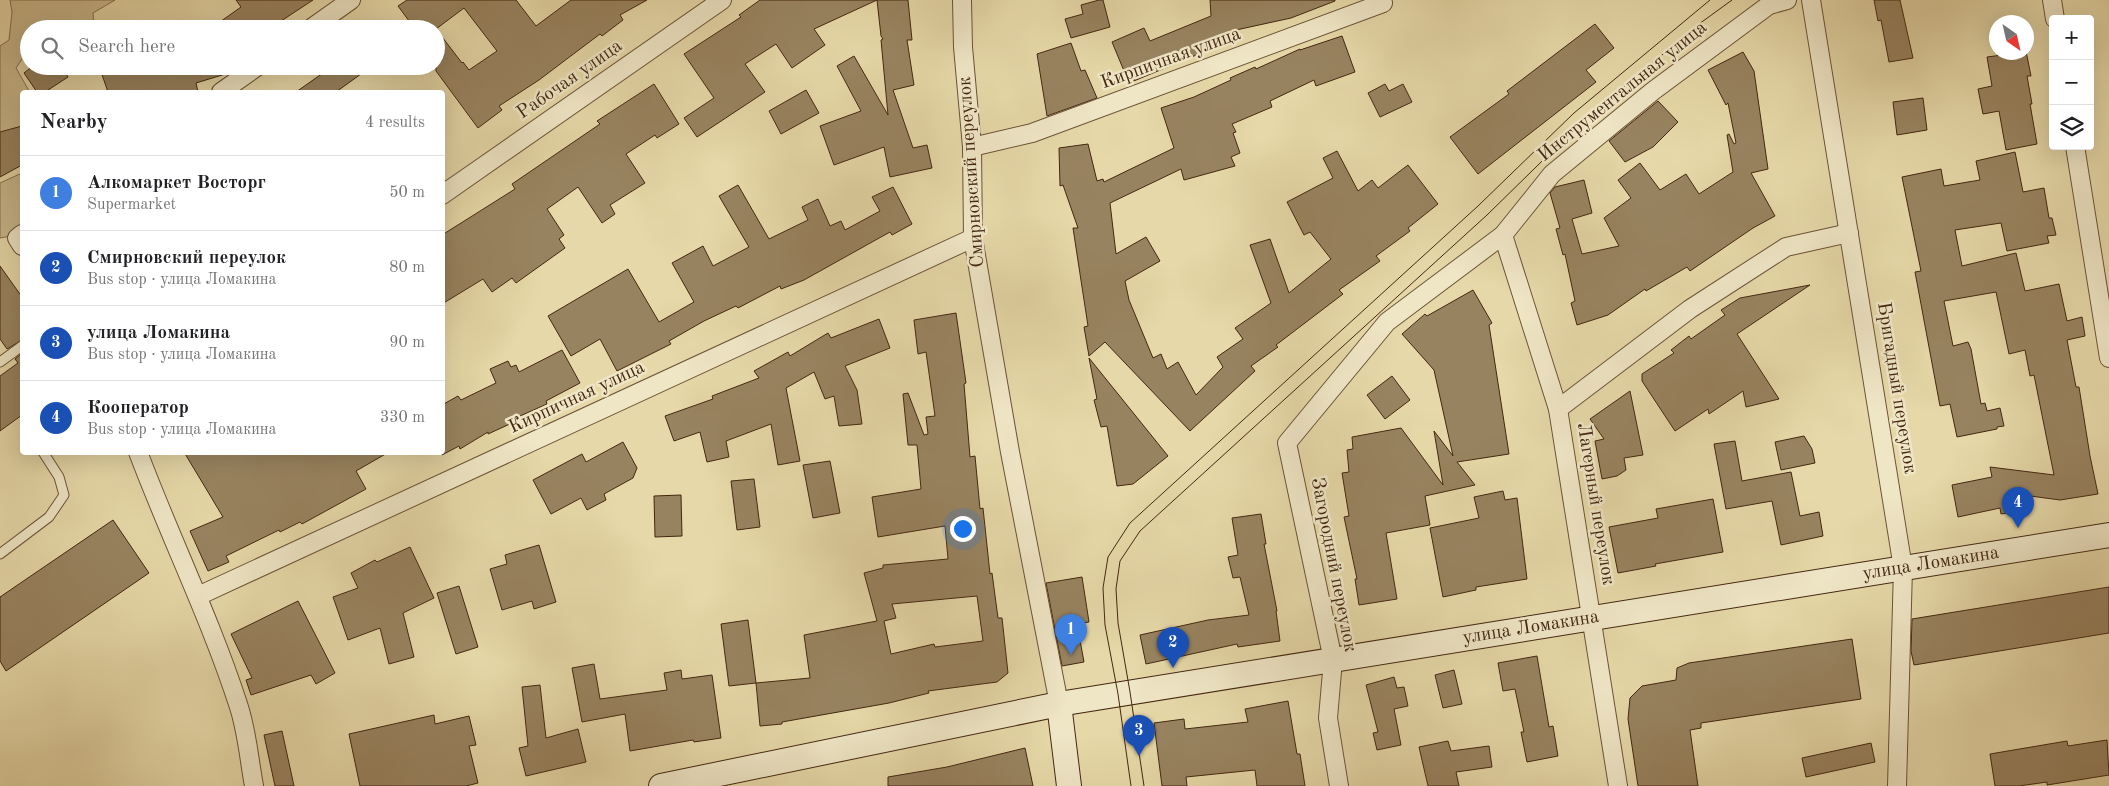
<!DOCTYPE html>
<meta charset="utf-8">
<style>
:root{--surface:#fff;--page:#f2f2f2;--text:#202124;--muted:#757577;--line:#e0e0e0;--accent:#1a73e8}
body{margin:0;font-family:"Old Standard TT",serif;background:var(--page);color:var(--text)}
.controls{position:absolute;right:15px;top:15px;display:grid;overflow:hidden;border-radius:5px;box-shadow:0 5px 20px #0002}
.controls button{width:45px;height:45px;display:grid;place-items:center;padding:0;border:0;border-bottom:1px solid var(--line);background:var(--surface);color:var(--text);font:25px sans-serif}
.compass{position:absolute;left:1989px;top:15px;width:45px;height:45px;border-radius:50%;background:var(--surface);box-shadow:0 5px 20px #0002;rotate:146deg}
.you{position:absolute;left:962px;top:528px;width:18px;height:18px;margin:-12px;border:4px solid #fff;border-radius:50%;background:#1a73e8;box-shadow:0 0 0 8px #1a73e833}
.badge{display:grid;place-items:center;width:32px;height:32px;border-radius:50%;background:var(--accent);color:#fff;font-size:16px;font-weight:700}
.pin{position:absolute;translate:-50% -41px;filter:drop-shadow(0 1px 2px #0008)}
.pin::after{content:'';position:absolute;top:26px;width:18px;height:15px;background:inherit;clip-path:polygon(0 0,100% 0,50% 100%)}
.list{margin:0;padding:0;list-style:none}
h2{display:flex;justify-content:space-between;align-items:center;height:65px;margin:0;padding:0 20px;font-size:21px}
h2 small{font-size:16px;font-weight:400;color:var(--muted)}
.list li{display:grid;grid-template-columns:32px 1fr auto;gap:15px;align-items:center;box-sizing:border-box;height:75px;padding:0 20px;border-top:1px solid var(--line)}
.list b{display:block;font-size:19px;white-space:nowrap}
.list p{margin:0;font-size:16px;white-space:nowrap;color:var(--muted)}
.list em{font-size:16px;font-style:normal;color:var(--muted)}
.icon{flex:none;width:28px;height:28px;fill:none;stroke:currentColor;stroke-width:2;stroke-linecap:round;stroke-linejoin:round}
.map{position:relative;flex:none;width:2109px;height:786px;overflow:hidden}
.search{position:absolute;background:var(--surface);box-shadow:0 5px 20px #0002;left:20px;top:20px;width:425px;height:55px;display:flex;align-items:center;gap:12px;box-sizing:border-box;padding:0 18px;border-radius:28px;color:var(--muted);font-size:19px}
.panel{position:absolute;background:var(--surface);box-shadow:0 5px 20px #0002;left:20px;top:90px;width:425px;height:365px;border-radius:5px}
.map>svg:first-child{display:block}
.green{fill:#caba8e;stroke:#877050}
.building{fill:#988360;stroke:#442711;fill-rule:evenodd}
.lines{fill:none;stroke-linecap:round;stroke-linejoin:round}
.lane-casing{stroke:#6c5337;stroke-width:11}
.street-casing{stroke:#6c5337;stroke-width:20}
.secondary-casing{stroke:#442711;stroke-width:26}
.lane{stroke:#efe6c6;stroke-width:9}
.street{stroke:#efe6c6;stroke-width:18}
.secondary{stroke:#efe6c6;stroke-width:24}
.tram{stroke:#442711;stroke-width:1}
.labels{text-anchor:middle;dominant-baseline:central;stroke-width:5;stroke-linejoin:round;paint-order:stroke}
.street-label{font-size:19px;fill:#442711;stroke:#efe6c6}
</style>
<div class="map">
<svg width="2109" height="786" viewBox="0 0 2109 786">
<rect width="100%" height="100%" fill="#e6d8a8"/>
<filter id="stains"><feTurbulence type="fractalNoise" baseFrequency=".004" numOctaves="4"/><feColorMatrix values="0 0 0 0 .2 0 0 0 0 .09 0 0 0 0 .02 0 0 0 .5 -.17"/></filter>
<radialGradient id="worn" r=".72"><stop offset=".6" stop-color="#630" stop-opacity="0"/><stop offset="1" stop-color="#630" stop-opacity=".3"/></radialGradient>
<!-- green -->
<g class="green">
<path d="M10,0H115L93,13L94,29H29V57L24,56L16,68L28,89V92H22V129L0,142V46L9,40L12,12Z"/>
<path d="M22,173V234L0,238V183Z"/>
</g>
<!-- building -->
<g class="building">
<path d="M236,0H313L269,29H210L241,7Z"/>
<path d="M407,0H516L536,26L571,0H647L620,15L623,20L602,36L600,34L539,80L499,106L502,110L478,128L436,71V29L462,63L463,62L469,70L497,51L464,8L436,29H415L398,6Z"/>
<path d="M760,0H908L912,40H907L914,85L893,90L913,148L927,145L932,168L890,177L884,147L834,165L820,126L861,111L837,66L854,56L888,115L881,40L883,39L881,36L877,0L814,29L825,45L792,68L776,44L745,64L765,92L697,137L684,118L714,98L684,54L741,17L739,15Z"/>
<path d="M1099,0H1103L1110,27L1071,38L1065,19L1083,14L1081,5Z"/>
<path d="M1210,0H1335V1L1291,18L1236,30L1238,35L1201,52V53L1129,83L1112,42L1144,28L1150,41L1211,16Z"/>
<path d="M1874,0H1900L1913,58L1889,62L1881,20L1878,21Z"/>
<path d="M1595,24L1614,48L1586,70L1596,82L1478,174L1450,137L1509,94L1507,91Z"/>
<path d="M1342,36L1355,72L1316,86L1314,80L1270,101L1272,107L1232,124L1236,132L1233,133L1240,153L1231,157L1235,166L1184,180L1181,169L1110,203L1116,254L1146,237L1160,261L1125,281L1129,300L1153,358L1161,354L1167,369L1178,362L1196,395L1223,367L1217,357L1243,339L1235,328L1271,303L1250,245L1270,239L1289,293L1331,259L1310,232L1304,235L1287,202L1333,178L1323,158L1337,151L1358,191L1372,180L1378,188L1408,165L1438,204L1408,228L1410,231L1376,256L1380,261L1339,290L1343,294L1276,345L1278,347L1251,366L1255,371L1190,431L1105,342L1089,356L1084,327L1088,326L1073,228H1078L1063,185L1060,186L1059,148L1088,144L1097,181L1103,179L1104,182L1174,148L1161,108L1194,97L1231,80L1230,78L1255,67L1256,69L1300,49V50Z"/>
<path d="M1071,43L1081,71L1085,70L1097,98L1047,116L1037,54Z"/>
<path d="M2026,51L2031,76H2027L2032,104H2030L2037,144L2006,150L1999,111L1983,114L1978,89L1992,86L1987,57L2026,52Z"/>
<path d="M1743,52L1754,71L1768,169L1751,173L1775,216L1753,228L1690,271L1687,267L1646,291L1645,289L1608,315L1577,325L1571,303L1575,301L1565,254L1563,255L1556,229L1560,228L1550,193L1555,187L1584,180L1592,213L1572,219L1582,254L1619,246L1604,218L1631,198L1618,180L1640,163L1660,190L1686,174L1699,194L1733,172L1727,135L1729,134L1734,144L1736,143L1728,103L1726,105L1708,70Z"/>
<path d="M33,66H61L68,77L45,92H37L24,73Z"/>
<path d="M99,66H238V67L232,72L196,83L198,92H108Z"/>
<path d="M333,66H372L336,92H296Z"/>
<path d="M654,84L679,124L657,138L655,135L626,154L645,183L610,205L615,214L602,223L578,187L547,209L564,235L559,239L565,248L516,283L512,278L492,292L483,279L442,304V235L515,189L512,184L600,124L597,121Z"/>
<path d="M1385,84L1389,91L1403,84L1412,102L1380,117L1368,93Z"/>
<path d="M806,90L819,113L781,134L769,111Z"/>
<path d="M1923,98L1927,130L1897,135L1893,102Z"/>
<path d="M1658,101L1678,122L1653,147L1625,162L1609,141Z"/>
<path d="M22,126V165L0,177V132Z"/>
<path d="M2015,152L2023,192L2044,188L2049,218H2052L2056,235L2047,236L2049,243L2007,251L2001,223L1955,230L1962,266L2016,253L2025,291L2059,284L2067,321L2082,317L2085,336L2067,340L2076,387H2079L2090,456L2098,494L2060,500L2023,495L2025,510L2001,514L2000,508L1958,517L1952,485L1992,477L1990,467L2054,475L2034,375L2030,376L2025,350L2009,354L1996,292L1944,301L1953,346L1968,342L1971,349L1981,404L1985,403L1987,411L2000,408L2004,426L1997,427V429L1957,437L1950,404L1940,406L1915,272L1921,271L1902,177L1941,169L1944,186L1980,180L1976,161Z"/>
<path d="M738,185L769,239L808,220L802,207L818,199L830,226L841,221L845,230L880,211L872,197L893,187L912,224L892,235L890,232L804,280L781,289L780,286L738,308L736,306L704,321L669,341L671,344L617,371L600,339L571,356L548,316L628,269L659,322L694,302L672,263L703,246L713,266L749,247L719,196Z"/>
<path d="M0,266L22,297V340L7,349L0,339Z"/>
<path d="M1810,285L1737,334L1779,399L1746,407L1743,391L1709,414L1708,409L1675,431L1642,381V374L1674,353L1671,350L1689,336L1691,339L1725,315L1721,310L1740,298Z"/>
<path d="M1473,290L1492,323L1489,325L1509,454L1457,462L1475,485L1425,496L1430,525L1386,533L1397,599L1359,605L1355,579H1357L1344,517L1349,516L1342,473L1349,472L1347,450L1353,449L1352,437L1401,428L1443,485L1434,431L1453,456L1434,370L1402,334L1425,314L1427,316Z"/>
<path d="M956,313L966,383L964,384L970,457L975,456L980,509L983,508L990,574L992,573L998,618H1002L1008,673L997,682L928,691L929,693L889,703L782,722V724L760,726L756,683L810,678L804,635L877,621L864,573L883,568V565L948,559L945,526L878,537L872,497L921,489L917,445H908L903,394L908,393L924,435L928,434L926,417L935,416L926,352L918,354L914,320ZM977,596L983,641L935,647L934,644L891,654L884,621L896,618L892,604Z"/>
<path d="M879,319L890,348L845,366L857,390L862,424L839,426L834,396L825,399L814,372L786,388L800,461L778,465L771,424L726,441L729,457L707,462L700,432L674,441L665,416L713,399L712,396L759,378L754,371L788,352L790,356L828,333L831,338Z"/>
<path d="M562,350L580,383L546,401L547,404L511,420L512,423L488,434V432L460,449L459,446L442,455V405L458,396L461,400L496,383L490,369L508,361L511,367L516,365L519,372Z"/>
<path d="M22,353V415L0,431V376L18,363L15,359Z"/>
<path d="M1089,358L1168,456L1133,484L1117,486L1107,426L1101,427L1094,400L1097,399Z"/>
<path d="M1392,376L1410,400L1385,419L1367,395Z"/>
<path d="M1630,391L1643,455L1624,458L1626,470L1617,476L1602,479L1595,441L1604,439L1590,419Z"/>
<path d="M1804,436L1812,449L1815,463L1781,470L1775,442Z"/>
<path d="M1735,441L1742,481L1791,472L1800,516L1819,512L1823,536L1781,545L1772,501L1726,509L1714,444Z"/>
<path d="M623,442L637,468L633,478L604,494L606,500L587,510L581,498L551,514L533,480L582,454L586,462Z"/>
<path d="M184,452H389L356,471L366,489L302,524L300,522L280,532L279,530L226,556L229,562L208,571L190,531L223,517Z"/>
<path d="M830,461L840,513L813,518L803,465Z"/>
<path d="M754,479L760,527L737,530L731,481Z"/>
<path d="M1503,491L1505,500L1517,498L1527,579L1476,587V590L1443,597L1430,528L1479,518L1474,497Z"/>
<path d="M681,495L682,536L655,537L654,496Z"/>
<path d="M1713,499L1723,552L1655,564L1656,566L1618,573L1609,527L1658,518L1656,509Z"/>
<path d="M1261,514L1266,544H1264L1277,611H1276L1280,641L1238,647L1237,644L1146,664L1140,635L1208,620L1249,615L1240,577L1233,578L1228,557L1238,555L1232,518Z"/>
<path d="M113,520L149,573L6,671L0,661V597Z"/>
<path d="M539,545L556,602L534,609L532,601L502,610L490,569L507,564L505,555Z"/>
<path d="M410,547L434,598L403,613L414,657L389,664L380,628L348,640L333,597L358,588L351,573L375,560L377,562Z"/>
<path d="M1082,577L1089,622L1077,624L1084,662L1062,666L1046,583Z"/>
<path d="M459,586L478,647L456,654L437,593Z"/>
<path d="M2109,587V633L1914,665L1911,651L1912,619Z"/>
<path d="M298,601L335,673L316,684L311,675L251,695L246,680L252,678L231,634Z"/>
<path d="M748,620L756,683L729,686L721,624Z"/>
<path d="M1852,639L1861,699L1701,723V728L1690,730L1698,786H1638L1628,719L1630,698L1642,686L1676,680L1677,668L1689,663Z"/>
<path d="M1537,656L1549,727L1553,726L1558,756L1527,762L1521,732H1524L1515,689L1503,691L1498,663Z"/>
<path d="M594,664L600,699L667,690L664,673L681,670L682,679L712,675L721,738L694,742L693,740L630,751L625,714L582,722L572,668Z"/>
<path d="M1454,670L1462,704L1443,708L1435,675Z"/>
<path d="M1394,677L1397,688L1404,687L1408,706L1394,709L1401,745L1377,750L1373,733L1378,732L1366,685Z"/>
<path d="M540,685L546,738L578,729L586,762L526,776L519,748L528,746L522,687Z"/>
<path d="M1288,701L1297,754H1300L1305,786H1257L1255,770L1186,777L1187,786H1162L1154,723L1184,719L1185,729L1248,722L1245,709Z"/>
<path d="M434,715L435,724L469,716L476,745L469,746L478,783L466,786H360L349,734Z"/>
<path d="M282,731L294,786H275L264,735Z"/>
<path d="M2107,740L2109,775L2047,785V782L2019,786H1995L1990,754L2067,741L2068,746Z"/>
<path d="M1448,741L1451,751L1489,746L1492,767L1456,772L1459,786H1428L1419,747Z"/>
<path d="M1871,743L1875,762L1806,777L1802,758Z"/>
<path d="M1025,748L1033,786H888V777L947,767Z"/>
</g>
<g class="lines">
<defs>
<g id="lane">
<path d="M0,362L22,346"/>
<path d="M0,554L49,517L64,495L59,477L43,452"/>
</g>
<g id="street">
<path d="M962,0L963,47L972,147L973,238L1010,452L1059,704"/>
<path d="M1811,0L1903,568L1897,786"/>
<path d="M2052,0L2055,19"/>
<path d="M310,29L351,0"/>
<path d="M221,92L258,66"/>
<path d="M2075,146L2109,358"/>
<path d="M972,147L1032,133L1383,3"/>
<path d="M442,195L722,0"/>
<path d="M22,234L17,238L22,246"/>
<path d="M1503,235L1558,409L1618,786"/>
<path d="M1558,409L1690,309L1786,247L1849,233"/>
<path d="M138,452C170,537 210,618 238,704C247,730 249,759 254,786"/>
<path d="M198,596L973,238"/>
<path d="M1339,786L1328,718L1333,660L1287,443L1387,322L1503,235L1552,174L1653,91L1769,5L1787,0"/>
</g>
<g id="secondary">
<path d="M1059,704L1069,786"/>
<path d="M661,786L1059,704L2109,535"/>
</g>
</defs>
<!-- lane casing -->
<use href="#lane" class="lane-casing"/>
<!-- street casing -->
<use href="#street" class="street-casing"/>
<!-- secondary casing -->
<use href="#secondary" class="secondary-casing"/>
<!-- lane -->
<use href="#lane" class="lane"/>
<!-- street -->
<use href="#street" class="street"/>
<!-- secondary -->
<use href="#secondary" class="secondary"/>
<!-- tram -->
<g class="tram">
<path d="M1131,786L1118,694L1105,625L1103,588L1108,557L1130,523L1478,206L1574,113L1710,0"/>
<path d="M1144,786L1130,692L1118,623L1116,589L1120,561L1140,531L1487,215L1582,122L1699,24L1732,0"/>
</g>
</g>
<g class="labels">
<!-- street labels -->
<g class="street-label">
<text transform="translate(1171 59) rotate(-20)">Кирпичная улица</text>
<text transform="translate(570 80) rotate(-35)">Рабочая улица</text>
<text transform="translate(1623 92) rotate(-39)">Инструментальная улица</text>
<text transform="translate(972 172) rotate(-94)">Смирновский переулок</text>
<text transform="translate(1896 388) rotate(81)">Бригадный переулок</text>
<text transform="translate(577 398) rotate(-25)">Кирпичная улица</text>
<text transform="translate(1595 504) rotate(81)">Лагерный переулок</text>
<text transform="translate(1931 564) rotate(-9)">улица Ломакина</text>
<text transform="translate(1333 565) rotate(79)">Загородний переулок</text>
<text transform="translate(1531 628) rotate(-9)">улица Ломакина</text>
</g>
</g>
<rect width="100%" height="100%" filter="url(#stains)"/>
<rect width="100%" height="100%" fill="url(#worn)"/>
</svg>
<div class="controls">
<button>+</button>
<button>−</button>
<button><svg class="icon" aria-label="layers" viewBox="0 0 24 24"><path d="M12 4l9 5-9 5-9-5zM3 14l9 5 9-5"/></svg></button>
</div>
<svg class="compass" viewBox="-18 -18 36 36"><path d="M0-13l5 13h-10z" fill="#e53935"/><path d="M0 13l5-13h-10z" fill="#757577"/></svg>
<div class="you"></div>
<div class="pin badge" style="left:1071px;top:655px;background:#3f7fe0">1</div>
<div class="pin badge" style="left:1173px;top:668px;background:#1a4fb4">2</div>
<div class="pin badge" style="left:1139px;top:756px;background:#1a4fb4">3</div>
<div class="pin badge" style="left:2018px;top:528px;background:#1a4fb4">4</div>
<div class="search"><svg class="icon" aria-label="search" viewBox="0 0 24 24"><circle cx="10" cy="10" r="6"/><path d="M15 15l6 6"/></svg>Search here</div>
<section class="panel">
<h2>Nearby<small>4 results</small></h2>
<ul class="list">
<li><span class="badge" style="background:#3f7fe0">1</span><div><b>Алкомаркет Восторг</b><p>Supermarket</p></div><em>50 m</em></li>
<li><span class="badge" style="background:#1a4fb4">2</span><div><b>Смирновский переулок</b><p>Bus stop · улица Ломакина</p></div><em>80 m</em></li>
<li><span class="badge" style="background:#1a4fb4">3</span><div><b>улица Ломакина</b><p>Bus stop · улица Ломакина</p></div><em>90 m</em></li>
<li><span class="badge" style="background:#1a4fb4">4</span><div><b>Кооператор</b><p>Bus stop · улица Ломакина</p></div><em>330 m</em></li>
</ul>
</section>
</div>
